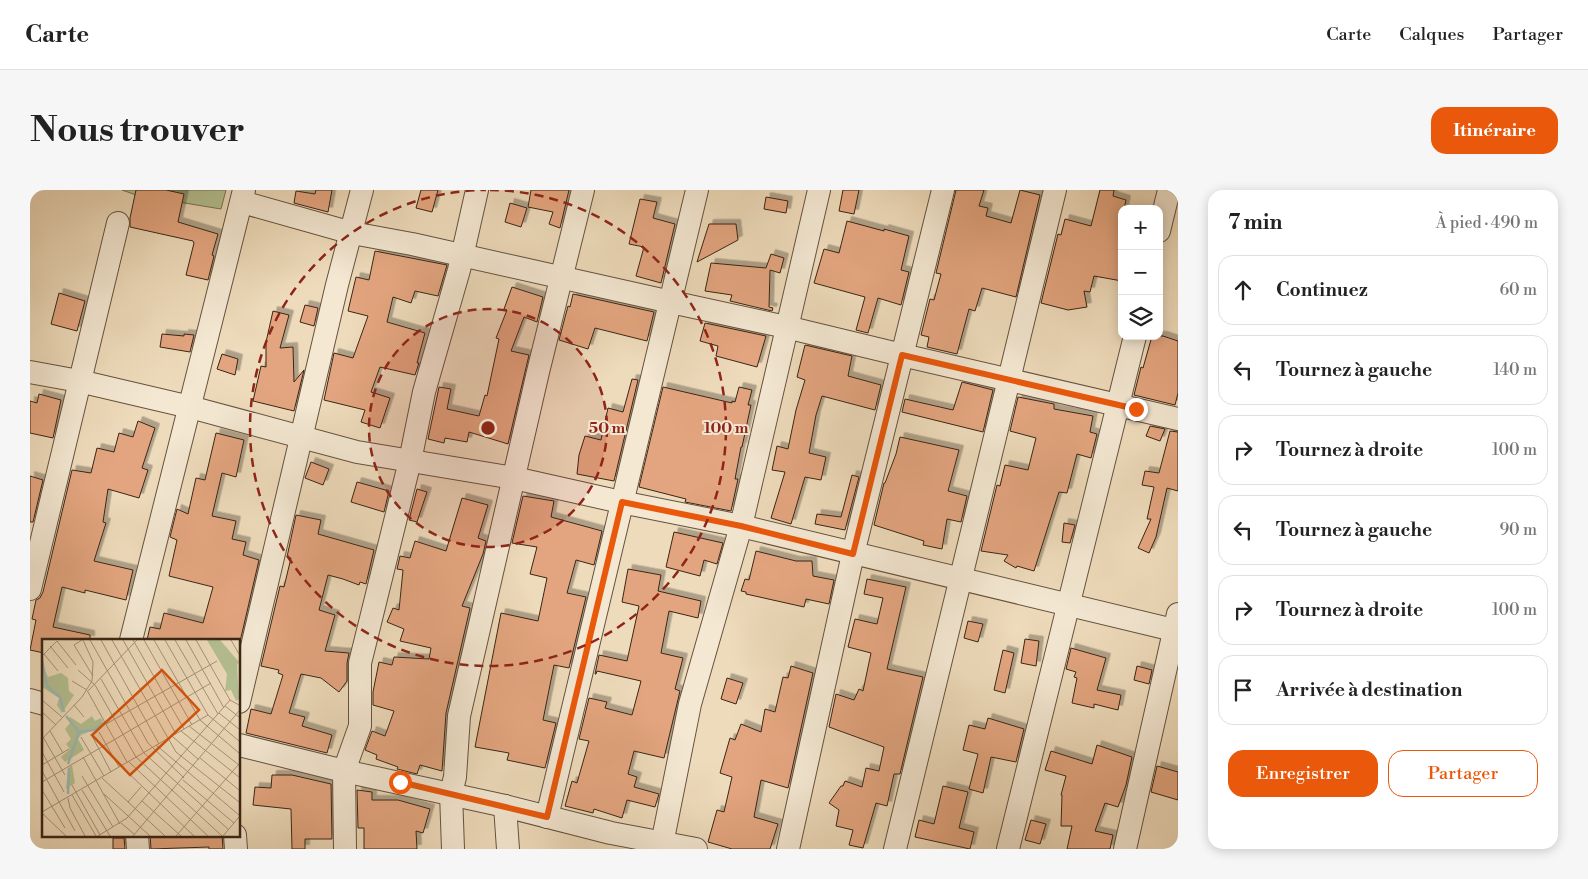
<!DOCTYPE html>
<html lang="fr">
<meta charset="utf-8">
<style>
:root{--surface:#fff;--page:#f6f6f6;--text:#222;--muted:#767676;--line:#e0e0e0;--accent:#ea580c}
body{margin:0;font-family:"Libre Bodoni",serif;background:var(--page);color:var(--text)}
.controls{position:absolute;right:15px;top:15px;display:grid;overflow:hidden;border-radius:10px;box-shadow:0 2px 12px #0003}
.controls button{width:45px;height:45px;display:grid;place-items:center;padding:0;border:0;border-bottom:1px solid var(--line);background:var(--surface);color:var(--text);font:25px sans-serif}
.stop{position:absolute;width:15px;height:15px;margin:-11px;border:4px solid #ea580c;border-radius:50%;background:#fff}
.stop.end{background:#ea580c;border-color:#fff;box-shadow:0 1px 5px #0008}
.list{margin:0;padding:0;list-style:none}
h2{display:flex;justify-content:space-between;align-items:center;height:65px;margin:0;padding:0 20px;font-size:21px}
h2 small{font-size:16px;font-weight:400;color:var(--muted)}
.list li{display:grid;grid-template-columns:32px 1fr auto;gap:15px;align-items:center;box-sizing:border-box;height:70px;margin:0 10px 10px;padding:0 10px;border:1px solid var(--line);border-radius:15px}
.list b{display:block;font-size:19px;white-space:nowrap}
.list em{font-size:16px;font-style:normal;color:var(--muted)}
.actions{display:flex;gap:10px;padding:15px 20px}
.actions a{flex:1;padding:11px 0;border:1px solid var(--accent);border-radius:15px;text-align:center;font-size:18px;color:var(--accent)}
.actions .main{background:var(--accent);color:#fff}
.icon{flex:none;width:28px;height:28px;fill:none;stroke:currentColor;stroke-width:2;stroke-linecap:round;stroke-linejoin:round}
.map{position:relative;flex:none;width:1148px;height:659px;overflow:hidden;border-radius:15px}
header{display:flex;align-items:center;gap:30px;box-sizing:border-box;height:70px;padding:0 25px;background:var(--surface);border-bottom:1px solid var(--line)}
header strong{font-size:24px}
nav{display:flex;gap:28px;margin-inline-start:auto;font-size:18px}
.intro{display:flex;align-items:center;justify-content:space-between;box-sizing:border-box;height:120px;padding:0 30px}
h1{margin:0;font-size:35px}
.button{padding:12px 22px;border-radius:15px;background:var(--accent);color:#fff;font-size:18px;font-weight:700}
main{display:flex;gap:30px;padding:0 30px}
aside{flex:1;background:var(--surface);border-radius:15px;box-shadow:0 2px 12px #0003}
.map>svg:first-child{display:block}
.green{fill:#b5c193;stroke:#777354}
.building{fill:#e3a57f;stroke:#392515;filter:url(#shadow)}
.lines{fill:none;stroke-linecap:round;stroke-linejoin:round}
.minor-casing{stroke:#66523e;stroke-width:24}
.minor{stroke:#f4e8d3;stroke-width:22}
.route{stroke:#ea580c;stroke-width:6}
.ring{fill:none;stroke:#8f2418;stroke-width:2.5;stroke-dasharray:9 6}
.inset-river{fill:none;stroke:#9abab4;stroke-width:2.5}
.inset-road{fill:none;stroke:#a69279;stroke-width:1}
.view{fill:#d6540d;fill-opacity:0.15;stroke:#d6540d;stroke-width:2.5}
.inset-edge{fill:none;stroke:#392515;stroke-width:2.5}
.centre{fill:#8f2418;stroke:#f4e8d3;stroke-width:2.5}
.ring-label{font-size:15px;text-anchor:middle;font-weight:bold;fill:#8f2418;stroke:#f4e8d3;stroke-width:4;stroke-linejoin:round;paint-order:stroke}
</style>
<header>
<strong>Carte</strong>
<nav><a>Carte</a><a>Calques</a><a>Partager</a></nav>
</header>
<div class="intro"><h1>Nous trouver</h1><a class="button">Itinéraire</a></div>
<main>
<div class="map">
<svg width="1148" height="659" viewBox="0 0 1148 659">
<defs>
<filter id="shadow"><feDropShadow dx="4.5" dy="-4.5" stdDeviation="0" flood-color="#0004"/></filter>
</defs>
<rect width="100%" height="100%" fill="#eedbbb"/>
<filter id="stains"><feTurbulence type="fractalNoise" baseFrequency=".004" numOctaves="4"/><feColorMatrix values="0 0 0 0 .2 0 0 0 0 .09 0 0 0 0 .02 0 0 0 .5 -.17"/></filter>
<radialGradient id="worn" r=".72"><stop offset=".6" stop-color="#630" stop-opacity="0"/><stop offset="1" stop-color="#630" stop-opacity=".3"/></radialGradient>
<!-- green -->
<path class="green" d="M92,0H196L191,19L106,5Z"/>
<!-- building -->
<g class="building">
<path d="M106,0H136L154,4L148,32L188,44L182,65L184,66L178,90L156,85L164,53L163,51L100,37V28Z"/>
<path d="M286,0H302L298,22L264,13L266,1L285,4Z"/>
<path d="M391,0H408L402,22L386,18Z"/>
<path d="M501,0H539L530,38L519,34L523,22L498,17Z"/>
<path d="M813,0H829L824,24L809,21Z"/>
<path d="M926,0H954L949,16L958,18L956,26L981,33L990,0L1010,5L986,107L952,98L945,121L939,119L927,164L897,157L899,147L891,145L900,109L904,110L911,84L906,83Z"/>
<path d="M1070,0H1084L1083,6L1096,10L1094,19H1092V91L1064,86L1060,102L1054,101L1057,117L1038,120L1011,113L1028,44L1031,45L1035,29L1061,36Z"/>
<path d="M736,7L758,11L756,23L734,19Z"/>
<path d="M610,9L627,12L623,28L645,34L631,93L606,86L614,57L599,54Z"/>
<path d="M480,13L497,18L491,37L475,32Z"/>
<path d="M817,31L854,41V39L879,46L871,80L879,82L871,115L848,108L838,143L826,140L835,107L784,93L794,59L809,63Z"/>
<path d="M679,34H706L708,50L667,72Z"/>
<path d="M345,61L417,75L408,106L385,101L381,113L363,107L357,132L395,143L387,173H389L385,185L350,177L341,202L360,208L350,238L331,232L335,220L294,210L304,163L323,168L338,126L318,121L326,87L339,90Z"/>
<path d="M741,64L754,68L750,83L740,80L739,117L743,118L742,121L700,111L702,105L675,101L681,73L736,78Z"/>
<path d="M482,97L513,107L507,132L494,127L481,161L499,165L478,254L439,242L437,252L415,248L414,253L398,249L409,197L421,199L417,219L449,226L455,205L457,206L469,149L466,148L477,120L474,119Z"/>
<path d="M29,103L55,111L47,141L21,134Z"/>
<path d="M543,104L624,122L617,151L565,138L558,159L529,150L538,116L540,117Z"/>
<path d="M275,115L288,118L284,136L270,132Z"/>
<path d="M243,121L259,125L250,158L263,157L264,192L274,180L264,221L223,211L231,176L236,177V152Z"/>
<path d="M675,133L736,146L727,177L686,166L688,156L670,151Z"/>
<path d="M132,144L154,146V144L164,145L160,162L130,157Z"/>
<path d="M1122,146H1133L1148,151V203L1145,215L1104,205L1111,177L1113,178Z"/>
<path d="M775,155L822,166L818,186L851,195L845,220L792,206L786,225L779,263L796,267L791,290L775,287L761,334L741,328L755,282L742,280L747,256L758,259L766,220L775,190L767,187Z"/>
<path d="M192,164L208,169L205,185L187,179Z"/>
<path d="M602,189L608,190L584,291L547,284L549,265L555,246L571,250L578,218L593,222Z"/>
<path d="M932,192L963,200L953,242L872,222L875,209L923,220Z"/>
<path d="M633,197L702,213V211L705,212L709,197L722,200L718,215H721L712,257H711L705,289H708L701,321L655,312L656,309L609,297Z"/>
<path d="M9,204L31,210L23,248L0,243V211L7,213Z"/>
<path d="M988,207L1024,214V219L1063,226L1060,242L1067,244L1061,268L1047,264L1037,303L1029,302L1004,381L987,376L986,378L974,371L978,365L951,361L967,295L970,296L975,275L998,280L1006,248L980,241Z"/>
<path d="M108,231L125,238L112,278L118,280L109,308L78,299L73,332L76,333L64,371L103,380L96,410L55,400V403L32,397L23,437L60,445V450H14V463L0,460L6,430L2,429L6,410L10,408L13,402L42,280L61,283L67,258L84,262L89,243L103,247Z"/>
<path d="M1120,236L1135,239L1130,251L1116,246Z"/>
<path d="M1140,241L1148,242V301L1137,298L1126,347L1119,363L1108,358L1121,329H1117L1124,297L1112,295L1115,281L1129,283Z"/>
<path d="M186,243L214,250L206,287L192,283L182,326L206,331L202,349L216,352L213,365L229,370L209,456V450H117L120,437L130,439L134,423L173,433L183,397L139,386L147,350L140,347L147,319L158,324L166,288L175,290Z"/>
<path d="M870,247L929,260L918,301L937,306L931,332L917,329L912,359L893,355L894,351L844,335L854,293H855L866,264Z"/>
<path d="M281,272L299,279L293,295L275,288Z"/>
<path d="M822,285L829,287L815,340L785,334L787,324L811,327Z"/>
<path d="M0,286L13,290L3,332H0Z"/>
<path d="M327,292L359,301L354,322L321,312Z"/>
<path d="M387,299L397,302L387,332L379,330Z"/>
<path d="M493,306L524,311L521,327L572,341L564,375L546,370L537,403L556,407L539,478L524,475L513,530L526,533L515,578L477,570L479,563L445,557L471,423L508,431L517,388L500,384L507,357L482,353Z"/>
<path d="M432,308L458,315L448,348L456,351L453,364L432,416L440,418L416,523L412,581L390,575L387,584L367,579L368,577L346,569L347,565L335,560L342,541L355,546L364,521L343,515V502L349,472L362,475L364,467L399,469L401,458L370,451L374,439L357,432L363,418L369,420L373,380L367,379L370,366L380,368L385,351L416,361Z"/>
<path d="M266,325L291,330L288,344L344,360L336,394L330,392L329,395L313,389L298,385L289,420L305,425L295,461L319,463L317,473V491L309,502L291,488L271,484L259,523L275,527L272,536L302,545L297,563L216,543L221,519L241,524L253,485L248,483L249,480L231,476L250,396L254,397L261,368L257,367Z"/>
<path d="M1034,333L1045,335L1040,353L1032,352Z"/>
<path d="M644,342L693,353L687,374L674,370L670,386L636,377Z"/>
<path d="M726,361L766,371H782L783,386L804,390L799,414L776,409L774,417L716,404V402L711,401L715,389L719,390Z"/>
<path d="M598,379L631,385L628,401L671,411L668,428L639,421L631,463L653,468L645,499L650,501L634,568L604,561L598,584L607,587L604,597L629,604L625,617L597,610L592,628L564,619L563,623L535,616L542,591L547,593L559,551L549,549L559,508L577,512L575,518L602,525L611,491L567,481L566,484H565L569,465L597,471L609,416L592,412Z"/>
<path d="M837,389L876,397L857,479L893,487L870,584H864L857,616L846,613L833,658L819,655L823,640L806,636L809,620L799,613L811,596H813L815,591L832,597L836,578L849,581L854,557L799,537L806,504L824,510L829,499L833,501L841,463L818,457L825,429L847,434L853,408L834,404Z"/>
<path d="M938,431L953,434L948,452L934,448Z"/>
<path d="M995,449L1009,451L1006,476L991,473Z"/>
<path d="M1041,458L1076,468L1067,500L1091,505L1088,520L1064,514V518L1042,513L1047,488L1044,487L1046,482L1036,479Z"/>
<path d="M973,460L984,463L975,503L964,500Z"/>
<path d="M761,476L783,483L758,598L731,590L724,627L748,634L740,659H702L678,652L687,620L694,622L702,587L690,583L700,548L705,550L711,534L731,542L735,519L745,522L753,487L758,488Z"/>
<path d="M1107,476L1122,480L1119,494L1104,490Z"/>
<path d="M697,488L713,493L706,514L691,509Z"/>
<path d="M958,528L994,539L986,572L961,567L953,603L939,599L948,564L933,560L939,535L955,539Z"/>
<path d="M1067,555L1102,567L1096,595L1088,617L1075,613L1065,641L1083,645L1080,659H1037L1042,636H1031L1032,605H1031L1036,586L1015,580L1021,561L1062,574Z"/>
<path d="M1127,576L1148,582V610L1121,602Z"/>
<path d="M242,585H262L301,594L302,649H275V659H262L261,619L223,615L225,597L241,598Z"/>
<path d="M913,596L938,602L929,638L944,642L940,659L885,647L889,630L904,634Z"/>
<path d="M327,600L342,602V610H368L400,619L393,643L386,641L387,659H334V638H328Z"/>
<path d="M1001,630L1016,634L1010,654L995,650Z"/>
<path d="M120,645H192L193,659H179V657L121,659Z"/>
<path d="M83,648H94L95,659H83Z"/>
</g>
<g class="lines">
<defs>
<g id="minor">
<path d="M212,12L322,43L382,54L641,112L756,137L872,165L1148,229"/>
<path d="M1129,41L1139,0"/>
<path d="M0,182L49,191L160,217L327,262L484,288L591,312L711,336L1148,441"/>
<path d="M0,399L88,33"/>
<path d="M101,450L214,0"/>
<path d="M0,510L14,514"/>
<path d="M209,512L307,95L332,0"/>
<path d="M209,555L314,581L475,616L581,643L666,659"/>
<path d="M475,616L478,659"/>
<path d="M517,627L667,0"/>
<path d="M107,645L108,659"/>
<path d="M205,645L206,659"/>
<path d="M315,659L314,581L330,536V473L380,271L394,202L429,80L447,0"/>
<path d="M423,659L421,603L425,587L429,526L508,182L553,0"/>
<path d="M631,659L660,514L711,336L789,0"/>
<path d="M758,659L823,364L913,0"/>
<path d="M865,659L1025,0"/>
<path d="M978,659L1105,146"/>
<path d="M1095,659L1148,424"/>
</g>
</defs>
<!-- minor casing -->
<use href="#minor" class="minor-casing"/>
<!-- minor -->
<use href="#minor" class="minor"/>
</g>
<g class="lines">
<!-- route -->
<path class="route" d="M370,592L517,627L592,312L711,336L823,364L872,165L1106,219"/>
</g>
<!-- distance rings -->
<circle cx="458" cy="238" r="119" fill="#8f2418" fill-opacity=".12"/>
<g class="ring">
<circle cx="458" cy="238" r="119"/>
<path d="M460 0A238 238 0 1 1 456 0"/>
</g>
<!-- overview -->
<g transform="translate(12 449)">
<rect width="198" height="198" fill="#eedbbb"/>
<path d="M165,1H178L197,23L195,26L197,60L194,62L189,51L183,52L185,35ZM1,28L6,38L19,34L26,39L27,52L32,56L20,74L15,66L17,59L0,48ZM50,77L53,82L59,79L63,86L39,96L36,100L42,111L23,123L19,118L28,110L24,105L29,100L23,90L28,84L26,80L28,78L39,85ZM30,126L33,144L24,150L26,129Z" fill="#b5c193"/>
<path class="inset-river" d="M0,21L5,47L18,58L22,73M24,77L37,93L26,125M38,93L51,91L62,84M26,155L27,129"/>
<path class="inset-road" d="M40,1L32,6L51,37M48,1L106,104L142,139M59,1L117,105M70,1L134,113L197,163M81,1L134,95M91,1L142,90M102,1L150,86M112,1L158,81L197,114M123,1L166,76L197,102M133,1L176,75M144,1L182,69M154,1L188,61M189,1L197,15M15,2L34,26M8,7L26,29M2,15L16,32M0,17L15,2M36,31L53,46L94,118L180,197M59,40L102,114L187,191M30,42L45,51M45,53L95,1M46,53L85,123M0,61L20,78M32,66L42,78M183,67L197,78M0,73L14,86M177,74L197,90M64,85L175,22M147,87L197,126M8,92L21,114M139,92L197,138M57,93L77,128M49,95L69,133M130,97L157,121M1,98L23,136M39,98L62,137M0,100L40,58L50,42L51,23L41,1M114,106L197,176M0,113L22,153M41,118L78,185M158,119L197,151M87,123L166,197M0,126L27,110M79,127L152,197M0,132L33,192M40,137L71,188M60,139L123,197M141,141L192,184M0,143L169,44M30,146L58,196M0,151L23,189M40,151L68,197M62,155L108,197M30,156L54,197M26,159L28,169L43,197M100,162L139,197M86,163L99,148M0,173L166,76M0,174L24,197M79,184L92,195M56,197L85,179L188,61L197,66M91,197L197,72M134,197L197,125M181,197L197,178"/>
<path class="view" d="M120,31L157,71L88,136L50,96Z"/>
<rect width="198" height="198" class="inset-edge"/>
</g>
<circle cx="458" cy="238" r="8" class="centre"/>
<g class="ring-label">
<text x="577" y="243">50 m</text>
<text x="696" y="243">100 m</text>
</g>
<rect width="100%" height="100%" filter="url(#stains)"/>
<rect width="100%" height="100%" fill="url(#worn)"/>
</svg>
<div class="controls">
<button>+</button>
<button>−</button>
<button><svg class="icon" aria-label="layers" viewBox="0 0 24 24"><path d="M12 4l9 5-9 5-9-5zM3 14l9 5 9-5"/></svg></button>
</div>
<div class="stop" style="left:370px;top:592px"></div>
<div class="stop end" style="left:1106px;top:219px"></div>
</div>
<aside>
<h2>7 min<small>À pied · 490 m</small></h2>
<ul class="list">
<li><svg class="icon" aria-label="ahead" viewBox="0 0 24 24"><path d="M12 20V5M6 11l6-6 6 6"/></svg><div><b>Continuez</b></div><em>60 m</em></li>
<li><svg class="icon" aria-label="left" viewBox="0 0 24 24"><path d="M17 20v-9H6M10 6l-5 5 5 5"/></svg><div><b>Tournez à gauche</b></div><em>140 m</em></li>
<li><svg class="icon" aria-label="right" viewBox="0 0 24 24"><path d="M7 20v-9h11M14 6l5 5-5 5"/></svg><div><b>Tournez à droite</b></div><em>100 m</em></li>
<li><svg class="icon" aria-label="left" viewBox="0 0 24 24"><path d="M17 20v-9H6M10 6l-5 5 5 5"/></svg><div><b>Tournez à gauche</b></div><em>90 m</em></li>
<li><svg class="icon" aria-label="right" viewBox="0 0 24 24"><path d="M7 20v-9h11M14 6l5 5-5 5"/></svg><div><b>Tournez à droite</b></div><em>100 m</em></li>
<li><svg class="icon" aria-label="arrive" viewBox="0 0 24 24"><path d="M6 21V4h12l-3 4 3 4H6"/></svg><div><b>Arrivée à destination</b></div></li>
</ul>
<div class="actions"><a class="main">Enregistrer</a><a>Partager</a></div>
</aside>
</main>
